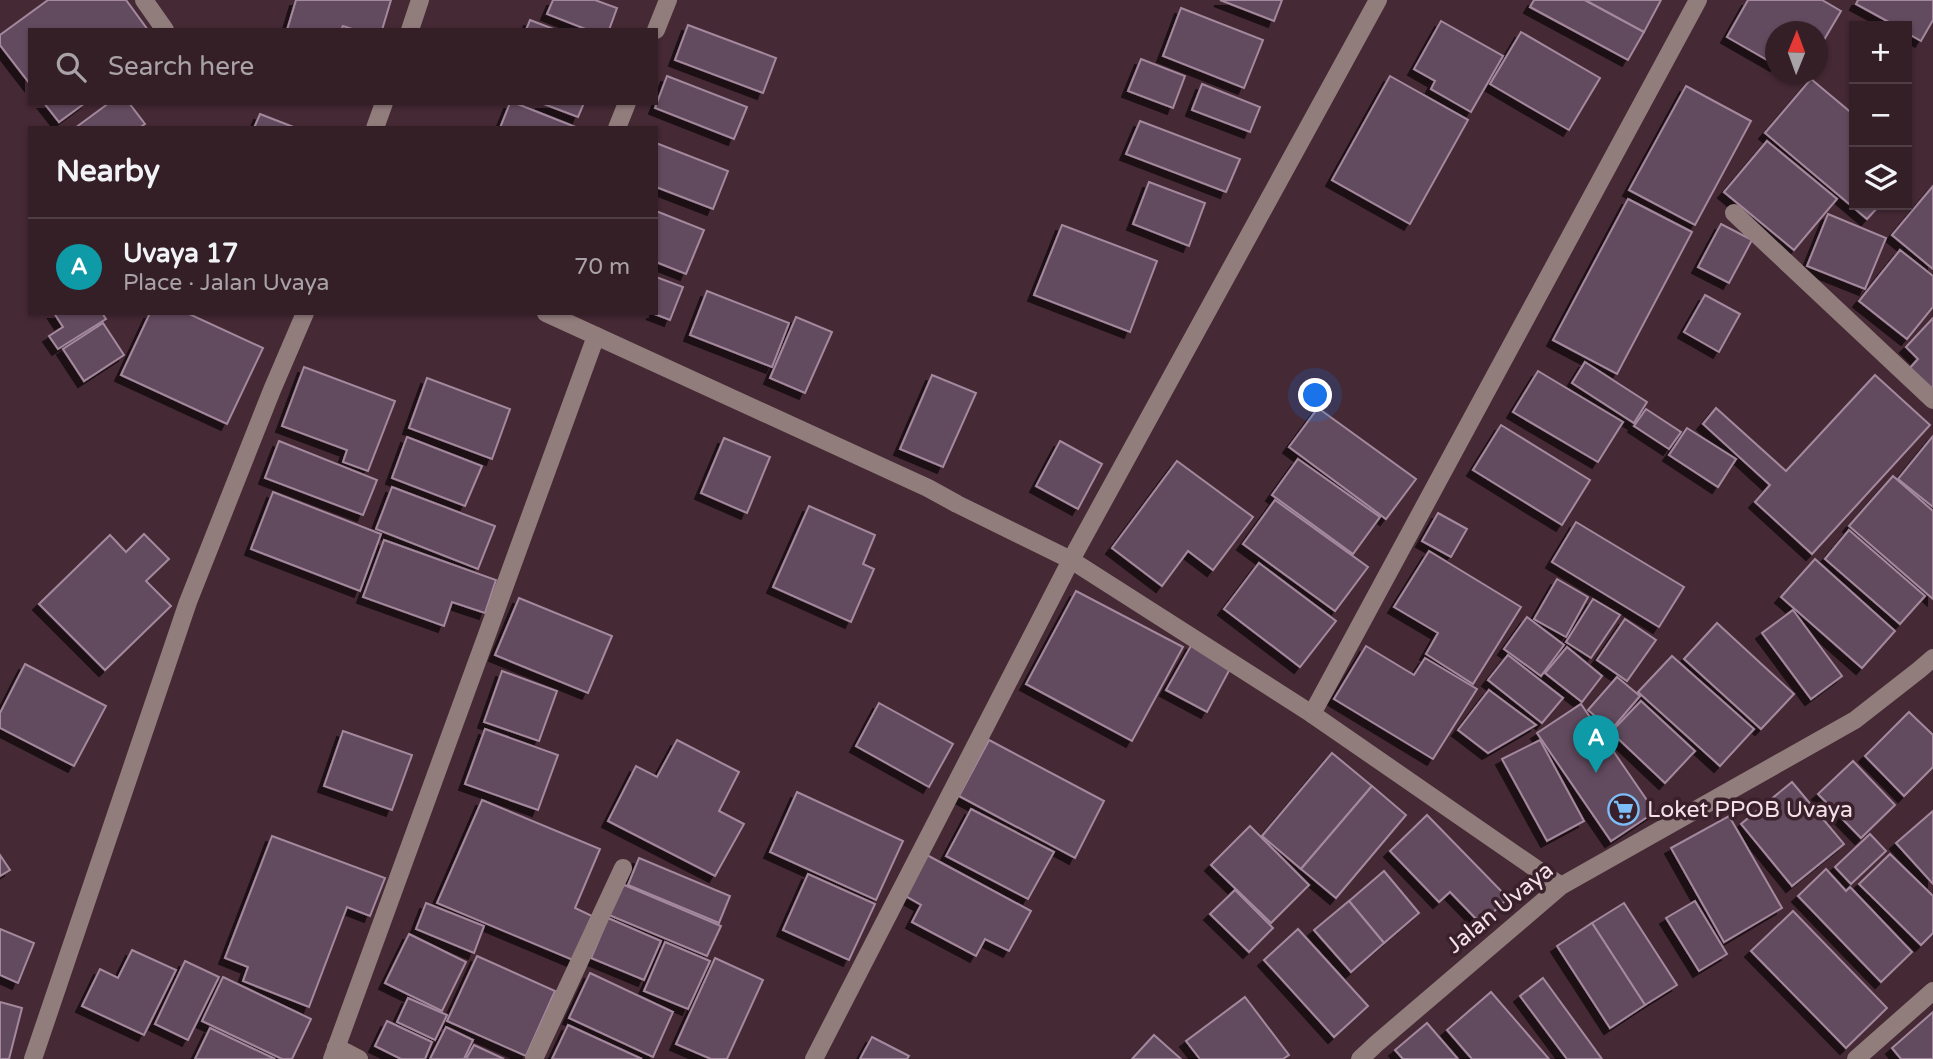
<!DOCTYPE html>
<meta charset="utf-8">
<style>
:root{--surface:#341f27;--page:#3f2c33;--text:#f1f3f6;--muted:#a9a2a7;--line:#4e3d44;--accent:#7dbef9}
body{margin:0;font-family:"Varela Round",sans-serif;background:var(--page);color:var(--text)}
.controls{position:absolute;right:21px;top:21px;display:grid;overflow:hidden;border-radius:0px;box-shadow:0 2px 5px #0004}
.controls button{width:63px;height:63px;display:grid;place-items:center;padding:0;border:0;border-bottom:2px solid var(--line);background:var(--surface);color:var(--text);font:35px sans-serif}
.compass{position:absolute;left:1765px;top:21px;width:63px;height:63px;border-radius:50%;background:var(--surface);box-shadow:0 2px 5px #0004;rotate:1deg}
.you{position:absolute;left:1316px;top:396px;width:24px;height:24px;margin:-18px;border:5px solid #fff;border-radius:50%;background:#1a73e8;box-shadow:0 0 0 10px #1a73e833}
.badge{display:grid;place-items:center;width:46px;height:46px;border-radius:50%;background:var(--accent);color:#fff;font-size:23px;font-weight:700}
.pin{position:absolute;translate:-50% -58px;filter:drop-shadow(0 2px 4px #0008)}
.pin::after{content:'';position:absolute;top:37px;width:24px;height:21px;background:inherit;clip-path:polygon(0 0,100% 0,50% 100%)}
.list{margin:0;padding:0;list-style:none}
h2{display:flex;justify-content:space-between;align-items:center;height:91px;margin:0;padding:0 28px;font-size:30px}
h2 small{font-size:23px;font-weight:400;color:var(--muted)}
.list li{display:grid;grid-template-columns:46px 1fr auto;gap:21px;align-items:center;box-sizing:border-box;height:98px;padding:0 28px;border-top:2px solid var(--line)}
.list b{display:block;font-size:26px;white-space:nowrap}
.list p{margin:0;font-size:23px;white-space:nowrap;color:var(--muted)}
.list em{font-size:23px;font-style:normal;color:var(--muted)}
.icon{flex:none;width:38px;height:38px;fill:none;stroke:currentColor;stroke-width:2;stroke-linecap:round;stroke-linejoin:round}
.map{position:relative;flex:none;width:1933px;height:1059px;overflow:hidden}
.search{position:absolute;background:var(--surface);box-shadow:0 2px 5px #0004;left:28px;top:28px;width:630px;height:77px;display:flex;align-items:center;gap:18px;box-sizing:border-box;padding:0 24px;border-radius:0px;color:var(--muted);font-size:26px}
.panel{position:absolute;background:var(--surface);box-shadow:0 2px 5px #0004;left:28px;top:126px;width:630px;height:189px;border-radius:0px}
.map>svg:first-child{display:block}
.building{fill:#634b5e;stroke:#a4899e;stroke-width:2;filter:url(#shadow)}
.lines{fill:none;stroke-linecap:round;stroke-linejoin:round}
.minor{stroke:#927d7d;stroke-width:18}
.labels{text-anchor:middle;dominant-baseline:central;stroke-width:7;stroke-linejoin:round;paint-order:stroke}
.poi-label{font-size:23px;fill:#f4e1e7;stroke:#3a202a;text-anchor:start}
.street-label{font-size:23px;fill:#f4e1e7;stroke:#3a202a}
</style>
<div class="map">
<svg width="1933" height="1059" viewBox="0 0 1933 1059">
<defs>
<filter id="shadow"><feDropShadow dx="-6" dy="6" stdDeviation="0" flood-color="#0009"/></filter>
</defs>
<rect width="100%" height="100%" fill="#452934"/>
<!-- building -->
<g class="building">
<path d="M48,0H126L148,30H30V84L0,45V35Z"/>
<path d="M296,0H391L382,30H355L343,26L341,30H287Z"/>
<path d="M553,0H595L617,8L609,30H588L547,14Z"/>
<path d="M1220,0H1282L1274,21Z"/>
<path d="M1534,0H1585L1644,32L1628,60L1530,7Z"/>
<path d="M1585,0H1661L1644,32Z"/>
<path d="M1748,0H1822L1841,11L1818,50V32H1776V65L1727,37Z"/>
<path d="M1858,0H1933V20L1921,41L1907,33V26H1896L1856,4Z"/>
<path d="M1181,8L1263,40L1244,88L1163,56Z"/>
<path d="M530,20L556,30H526Z"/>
<path d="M1441,21L1503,56L1471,112L1431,89L1435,81L1414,69Z"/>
<path d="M688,25L776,58L763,93L675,60Z"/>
<path d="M1521,32L1600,78L1569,130L1490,84Z"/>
<path d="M1141,59L1185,76L1173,108L1128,91Z"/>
<path d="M667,76L747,107L734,139L655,108Z"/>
<path d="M1390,76L1468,120L1410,224L1332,180Z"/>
<path d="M1811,79L1854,115V205H1880L1867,219L1765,133Z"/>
<path d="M1202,84L1260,107L1250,132L1192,110Z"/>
<path d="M1686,86L1751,121L1695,225L1629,190Z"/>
<path d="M44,103H85L59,122Z"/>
<path d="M109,103H129L145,124L139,128H75Z"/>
<path d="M510,103H515L578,128H500Z"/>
<path d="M541,103H584L578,117Z"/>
<path d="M260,114L296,128H254Z"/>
<path d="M1140,121L1240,159L1226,192L1126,154Z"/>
<path d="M1767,141L1837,199L1794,250L1724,192Z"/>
<path d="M656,143L728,171L713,209L656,187Z"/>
<path d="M1149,182L1205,203L1189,246L1133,224Z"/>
<path d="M1933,186V269L1892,235Z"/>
<path d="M1628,199L1692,232L1617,374L1553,340Z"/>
<path d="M656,211L704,230L686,274L656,262Z"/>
<path d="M1828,214L1886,238L1865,289L1807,266Z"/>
<path d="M1721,224L1752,240L1729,283L1698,267Z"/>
<path d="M1062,225L1157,261L1130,332L1034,295Z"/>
<path d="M1900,250L1933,276V307L1907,339L1859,301Z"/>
<path d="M656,277L683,287L670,320L652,313H656Z"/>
<path d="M707,291L789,323L772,367L690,335Z"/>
<path d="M1705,295L1740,314L1719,352L1684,332Z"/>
<path d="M54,313H102L106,319L58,349L49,336L63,327Z"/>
<path d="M150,313H187L263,348L227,424L121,375Z"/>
<path d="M796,317L832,332L805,393L770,378Z"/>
<path d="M1933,318V390L1909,369L1918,359L1906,347Z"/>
<path d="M103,323L124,355L84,381L63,349Z"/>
<path d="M1585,362L1647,402L1634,423L1572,383Z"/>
<path d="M304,367L395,401L368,471L343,462L347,450L282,426Z"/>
<path d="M1538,371L1623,422L1598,462L1513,412Z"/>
<path d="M932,375L976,393L943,467L900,449Z"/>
<path d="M1875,375L1930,425L1812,554L1755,502L1770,485L1703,424L1716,408L1786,471Z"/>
<path d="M427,378L510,409L492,459L409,428Z"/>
<path d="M1318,408L1416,479L1386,519L1289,447Z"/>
<path d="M1646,409L1681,432L1669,449L1634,426Z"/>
<path d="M1501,425L1590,480L1562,525L1473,470Z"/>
<path d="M1687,428L1736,459L1718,487L1669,455Z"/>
<path d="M1933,436V507L1898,479Z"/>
<path d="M407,437L482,466L465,506L392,478Z"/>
<path d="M724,438L770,457L747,513L701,493Z"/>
<path d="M279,441L377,480L363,515L265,478Z"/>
<path d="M1060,441L1102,464L1078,509L1036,486Z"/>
<path d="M1298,459L1380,517L1353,554L1272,495Z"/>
<path d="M1177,461L1253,517L1213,570L1188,551L1162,586L1112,548Z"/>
<path d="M1893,476L1933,511V599L1849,526Z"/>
<path d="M392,487L495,526L478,569L376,529Z"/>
<path d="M273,492L381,534L360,591L251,549Z"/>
<path d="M1275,500L1368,567L1335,611L1243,544Z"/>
<path d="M809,506L875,535L863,564L874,569L851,622L773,587Z"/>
<path d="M1438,513L1467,529L1451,557L1422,541Z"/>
<path d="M1576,522L1684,587L1659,627L1552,562Z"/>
<path d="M1849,530L1925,596L1900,624L1825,559Z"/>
<path d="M144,534L169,559L146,581L171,606L105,670L39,604L110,535L126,552Z"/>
<path d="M384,540L496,580L485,613L452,602L444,626L363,597Z"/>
<path d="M1429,551L1521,607L1473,684L1426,654L1438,633L1394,607Z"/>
<path d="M1815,559L1895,631L1862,668L1781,597Z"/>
<path d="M1259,563L1336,621L1300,667L1224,609Z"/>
<path d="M1557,579L1588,597L1566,637L1534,619Z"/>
<path d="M1076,591L1183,647L1132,741L1026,684Z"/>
<path d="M519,598L612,636L588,693L495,655Z"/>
<path d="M1593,599L1620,615L1591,658L1566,642Z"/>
<path d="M1793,610L1842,676L1811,699L1762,633Z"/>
<path d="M1527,617L1564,645L1541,676L1504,649Z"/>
<path d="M1625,619L1656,640L1627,681L1597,660Z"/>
<path d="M1717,623L1794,694L1761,729L1684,659Z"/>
<path d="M1192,644L1232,665L1207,712L1166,690Z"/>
<path d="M1366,646L1414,675L1425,658L1477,689L1433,759L1334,699Z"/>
<path d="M1567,647L1602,676L1582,702L1545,673Z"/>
<path d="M1508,655L1563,698L1542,723L1488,680Z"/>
<path d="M1672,656L1754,729L1720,766L1638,692Z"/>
<path d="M25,664L106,706L74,766L0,728V713Z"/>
<path d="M502,671L557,691L539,741L484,722Z"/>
<path d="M1617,677L1640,696L1611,730L1588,710Z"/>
<path d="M1489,690L1536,725L1488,753L1458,730Z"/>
<path d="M1641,701L1695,751L1665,783L1611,732Z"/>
<path d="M879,703L953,744L929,787L856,746Z"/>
<path d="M1581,704L1655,812L1611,841L1537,733Z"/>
<path d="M1909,712L1933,735V767L1904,796L1865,756Z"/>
<path d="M485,729L558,755L538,810L465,784Z"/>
<path d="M343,731L412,755L392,810L324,786Z"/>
<path d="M677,740L739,772L719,811L744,824L715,876L608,821L636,766L657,777Z"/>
<path d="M989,740L1104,801L1075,858L959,796Z"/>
<path d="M1540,740L1584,821L1547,841L1502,759Z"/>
<path d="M1332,753L1372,786L1301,869L1262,836Z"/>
<path d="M1853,761L1895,805L1861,838L1818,794Z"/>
<path d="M1792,782L1844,844L1792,886L1741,824Z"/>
<path d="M1372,786L1406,815L1336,898L1301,869Z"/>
<path d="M797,792L903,841L876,900L770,852Z"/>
<path d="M482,800L600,849L575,908L592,916L573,960L437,903Z"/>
<path d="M971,809L1054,852L1028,899L946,856Z"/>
<path d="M1933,811V884L1896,843Z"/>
<path d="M1427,815L1508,898L1481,924L1450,892L1439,902L1390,851Z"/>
<path d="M1729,816L1782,908L1724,942L1671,848Z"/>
<path d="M1250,826L1309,885L1271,923L1211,865Z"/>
<path d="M1870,834L1886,851L1851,884L1835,867Z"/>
<path d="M272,836L385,878L370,916L347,907L309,1007L243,981L248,967L225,958Z"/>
<path d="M925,854L1031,911L1009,951L985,939L976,956L912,922L921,905L904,895Z"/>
<path d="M1890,854L1933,896V933L1921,945L1859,884Z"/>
<path d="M0,855L10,870L0,876Z"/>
<path d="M639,858L730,896L719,923L628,885Z"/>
<path d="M1826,869L1846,891L1850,887L1912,952L1881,982L1798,896Z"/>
<path d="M1384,871L1419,913L1384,943L1349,901Z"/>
<path d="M808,874L875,904L849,960L783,930Z"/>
<path d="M622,884L721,926L707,956L609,915Z"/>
<path d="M1235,890L1273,928L1249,952L1210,914Z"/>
<path d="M1349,901L1384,943L1351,972L1314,930Z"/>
<path d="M1695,901L1727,954L1699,971L1666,918Z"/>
<path d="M426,903L484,926L474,953L416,929Z"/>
<path d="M1624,903L1677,985L1645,1005L1592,923Z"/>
<path d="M1793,911L1887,1008L1846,1048L1751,951Z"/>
<path d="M608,918L661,941L644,980L591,958Z"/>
<path d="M1592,923L1645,1005L1610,1028L1557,946Z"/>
<path d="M0,929L34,943L18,983L0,975Z"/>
<path d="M1298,929L1368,1006L1334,1037L1264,960Z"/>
<path d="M409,934L466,962L442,1011L385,983Z"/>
<path d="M665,942L710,961L688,1009L644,991Z"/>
<path d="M132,950L176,970L144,1035L82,1006L100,969L118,978Z"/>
<path d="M477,956L555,991L526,1056L447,1021Z"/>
<path d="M715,958L763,980L727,1059H711L676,1044Z"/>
<path d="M185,961L219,977L188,1040L155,1024Z"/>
<path d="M590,973L673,1012L653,1057L569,1018Z"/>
<path d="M223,977L311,1019L292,1059H282L202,1021Z"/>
<path d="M1543,978L1602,1059H1567L1520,996Z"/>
<path d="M1491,992L1549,1059H1472L1447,1030Z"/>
<path d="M1245,997L1289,1055L1283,1059H1200L1186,1041Z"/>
<path d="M408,998L447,1015L435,1040L397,1022Z"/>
<path d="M0,1002L22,1008L9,1059H0Z"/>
<path d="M1933,1012V1059H1901L1892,1048Z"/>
<path d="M387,1021L432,1042L425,1059H401L375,1046Z"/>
<path d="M1427,1023L1458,1059H1403L1395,1050Z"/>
<path d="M568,1025L642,1059H552Z"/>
<path d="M446,1027L473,1040L464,1059H430Z"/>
<path d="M210,1028L275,1059H195Z"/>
<path d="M1154,1035L1181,1059H1132Z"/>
<path d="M872,1037L909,1056L907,1059H860Z"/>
<path d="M474,1045L504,1059H466Z"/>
</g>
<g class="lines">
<!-- minor -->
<g class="minor">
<path d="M144,0L165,30"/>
<path d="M1378,0L1071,560L1312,714L1561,886"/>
<path d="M410,30L420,0"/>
<path d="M656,30L668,0"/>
<path d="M375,128L384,103"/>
<path d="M617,128L627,103"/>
<path d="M1734,213L1933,400"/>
<path d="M546,313L928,488L957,504L1071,560L814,1059"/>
<path d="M1312,714L1698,0"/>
<path d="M336,1047L359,1059"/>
<path d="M33,1059L188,602L272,390L305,313"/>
<path d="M332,1059L596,336"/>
<path d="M534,1059L623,868"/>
<path d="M1360,1059L1376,1044L1561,886L1855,720L1919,670L1933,658"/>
<path d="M1856,1059L1933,991"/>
</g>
</g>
<!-- icons -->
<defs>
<symbol id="supermarket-ring" viewBox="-11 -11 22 22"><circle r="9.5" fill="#3a202a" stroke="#7dbef9" stroke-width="1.5"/><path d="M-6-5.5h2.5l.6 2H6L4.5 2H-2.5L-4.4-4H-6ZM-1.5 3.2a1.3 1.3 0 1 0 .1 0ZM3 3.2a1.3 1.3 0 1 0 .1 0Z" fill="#7dbef9"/></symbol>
</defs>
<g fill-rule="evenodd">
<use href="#supermarket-ring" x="1606" y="792" width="35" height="35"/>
</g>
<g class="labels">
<!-- poi labels -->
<g class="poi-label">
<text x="1647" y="810">Loket PPOB Uvaya</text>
</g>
<!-- street labels -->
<g class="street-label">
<text transform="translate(1500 908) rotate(-39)">Jalan Uvaya</text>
</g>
</g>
</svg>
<div class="controls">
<button>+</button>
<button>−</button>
<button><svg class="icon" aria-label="layers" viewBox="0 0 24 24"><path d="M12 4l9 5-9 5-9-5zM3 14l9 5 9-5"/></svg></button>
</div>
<svg class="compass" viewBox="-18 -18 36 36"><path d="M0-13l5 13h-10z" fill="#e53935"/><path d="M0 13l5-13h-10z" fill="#a9a2a7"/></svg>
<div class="you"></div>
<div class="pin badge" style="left:1596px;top:773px;background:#0f9aa8">A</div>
<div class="search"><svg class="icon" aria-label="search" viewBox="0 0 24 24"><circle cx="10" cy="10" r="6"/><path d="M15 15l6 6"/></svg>Search here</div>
<section class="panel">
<h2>Nearby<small></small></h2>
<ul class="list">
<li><span class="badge" style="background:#0f9aa8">A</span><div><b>Uvaya 17</b><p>Place · Jalan Uvaya</p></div><em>70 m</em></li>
</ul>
</section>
</div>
